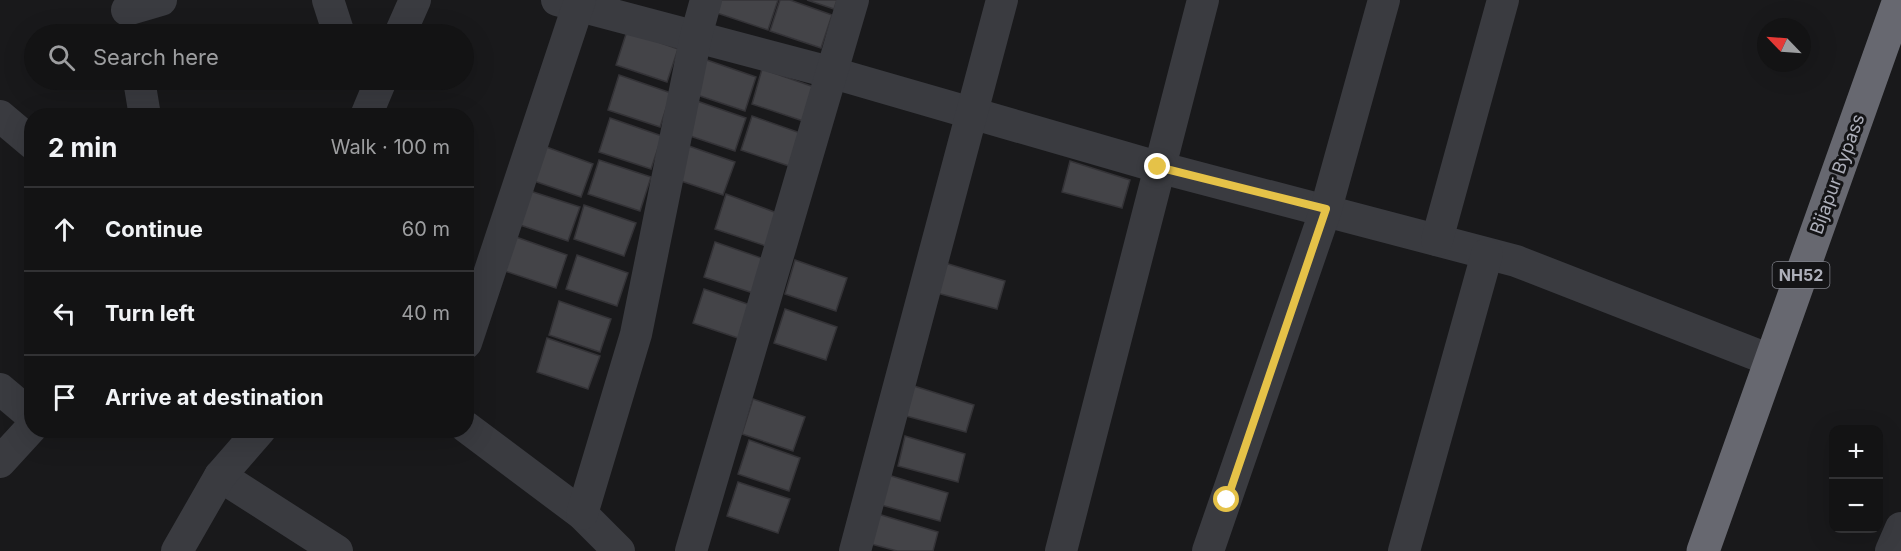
<!DOCTYPE html>
<meta charset="utf-8">
<style>
:root{--surface:#131314;--page:#1c1c1d;--text:#f1f3f6;--muted:#9d9ea0;--line:#323234}
body{margin:0;font-family:Inter,sans-serif;background:var(--page);color:var(--text)}
.controls{position:absolute;right:18px;bottom:18px;display:grid;overflow:hidden;border-radius:12px;box-shadow:0 6px 24px #0002}
.controls button{width:54px;height:54px;display:grid;place-items:center;padding:0;border:0;border-bottom:2px solid var(--line);background:var(--surface);color:var(--text);font:30px sans-serif}
.compass{position:absolute;left:1757px;top:18px;width:54px;height:54px;border-radius:50%;background:var(--surface);box-shadow:0 6px 24px #0002;rotate:295deg}
.stop{position:absolute;width:18px;height:18px;margin:-14px;border:4px solid #e5c248;border-radius:50%;background:#fff}
.stop.end{background:#e5c248;border-color:#fff;box-shadow:0 2px 6px #0008}
.list{margin:0;padding:0;list-style:none}
h2{display:flex;justify-content:space-between;align-items:center;height:78px;margin:0;padding:0 24px;font-size:26px}
h2 small{font-size:20px;font-weight:400;color:var(--muted)}
.list li{display:grid;grid-template-columns:39px 1fr auto;gap:18px;align-items:center;box-sizing:border-box;height:84px;padding:0 24px;border-top:2px solid var(--line)}
.list b{display:block;font-size:22px;white-space:nowrap}
.list em{font-size:20px;font-style:normal;color:var(--muted)}
.icon{flex:none;width:33px;height:33px;fill:none;stroke:currentColor;stroke-width:2;stroke-linecap:round;stroke-linejoin:round}
.map{position:relative;flex:none;width:1901px;height:551px;overflow:hidden}
.search{position:absolute;background:var(--surface);box-shadow:0 6px 24px #0002;left:24px;top:24px;width:450px;height:66px;display:flex;align-items:center;gap:15px;box-sizing:border-box;padding:0 21px;border-radius:33px;color:var(--muted);font-size:22px}
.panel{position:absolute;background:var(--surface);box-shadow:0 6px 24px #0002;left:24px;top:108px;width:450px;height:330px;border-radius:24px}
.map>svg:first-child{display:block}
.building{fill:#444448;stroke:#343337;stroke-width:1.5}
.lines{fill:none;stroke-linecap:round;stroke-linejoin:round}
.minor{stroke:#3a3b40;stroke-width:32}
.highway{stroke:#676870;stroke-width:33}
.route{stroke:#e5c248;stroke-width:8}
.labels{text-anchor:middle;dominant-baseline:central;stroke-width:6;stroke-linejoin:round;paint-order:stroke}
.shield{fill:#141416;stroke:#7f8089;stroke-width:1.5}
.shield-label{font-size:16px;font-weight:bold;fill:#adafba}
.street-label{font-size:18px;fill:#adafba;stroke:#141416}
</style>
<div class="map">
<svg width="1901" height="551" viewBox="0 0 1901 551">
<rect width="100%" height="100%" fill="#19191b"/>
<!-- building -->
<g class="building">
<path d="M721,0H778L768,30L717,13Z"/>
<path d="M780,0H790L832,15L821,48L770,31Z"/>
<path d="M807,0H837L834,9Z"/>
<path d="M627,31L678,49L667,82L616,65Z"/>
<path d="M704,59L756,77L745,111L694,94Z"/>
<path d="M762,69L814,87L803,121L752,104Z"/>
<path d="M619,75L671,93L660,127L608,110Z"/>
<path d="M694,100L746,118L735,151L684,134Z"/>
<path d="M752,116L803,134L792,167L741,150Z"/>
<path d="M610,118L662,136L651,169L599,152Z"/>
<path d="M683,144L735,162L723,195L672,178Z"/>
<path d="M541,145L593,164L581,197L531,180Z"/>
<path d="M599,160L651,177L640,211L588,194Z"/>
<path d="M1070,161L1130,180L1122,208L1062,192Z"/>
<path d="M527,190L580,207L568,241L517,224Z"/>
<path d="M726,194L777,213L766,246L715,229Z"/>
<path d="M584,205L636,223L624,256L574,239Z"/>
<path d="M516,237L567,255L556,288L505,271Z"/>
<path d="M715,242L767,260L756,294L704,277Z"/>
<path d="M577,255L628,273L617,306L566,289Z"/>
<path d="M795,260L847,278L836,311L785,294Z"/>
<path d="M945,263L1005,281L997,309L937,293Z"/>
<path d="M704,289L756,307L744,340L693,323Z"/>
<path d="M559,301L611,319L600,352L549,335Z"/>
<path d="M785,309L837,327L826,360L774,343Z"/>
<path d="M547,338L600,356L588,389L537,372Z"/>
<path d="M914,386L974,405L966,432L906,416Z"/>
<path d="M753,399L805,417L793,451L742,434Z"/>
<path d="M905,436L965,454L958,482L898,466Z"/>
<path d="M749,440L800,458L789,491L738,474Z"/>
<path d="M888,475L948,493L940,521L881,505Z"/>
<path d="M738,482L790,499L778,533L727,516Z"/>
<path d="M878,514L938,532L933,551H897L871,544Z"/>
</g>
<g class="lines">
<!-- minor -->
<g class="minor">
<path d="M328,0L339,34"/>
<path d="M557,0L833,73L1158,167L1516,261L1770,360"/>
<path d="M127,10L161,0"/>
<path d="M400,34L415,0"/>
<path d="M139,80L145,116"/>
<path d="M0,116L32,143"/>
<path d="M366,116L381,80"/>
<path d="M1437,240L1503,0"/>
<path d="M466,343L580,0"/>
<path d="M0,389L32,416"/>
<path d="M466,427L582,514L619,551"/>
<path d="M0,462L32,427"/>
<path d="M220,476L337,551"/>
<path d="M582,514L636,334L696,36L706,0"/>
<path d="M177,551L220,476L260,430"/>
<path d="M691,551L853,0"/>
<path d="M855,551L1002,0"/>
<path d="M1061,551L1203,0"/>
<path d="M1208,551L1326,209L1384,0"/>
<path d="M1404,551L1487,254"/>
<path d="M1891,551L1901,528"/>
</g>
<!-- highway -->
<path class="highway" d="M1703,551L1899,0"/>
</g>
<g class="lines">
<!-- route -->
<path class="route" d="M1158,167L1326,209L1227,500"/>
</g>
<g class="labels">
<!-- shield labels -->
<rect class="shield" x="1772.5" y="262" width="57" height="26" rx="4.5"/>
<g class="shield-label">
<text x="1801" y="275">NH52</text>
</g>
<!-- street labels -->
<g class="street-label">
<text transform="translate(1837 174) rotate(-70)">Bijapur Bypass</text>
</g>
</g>
</svg>
<div class="controls">
<button>+</button>
<button>−</button>
</div>
<svg class="compass" viewBox="-18 -18 36 36"><path d="M0-13l5 13h-10z" fill="#e53935"/><path d="M0 13l5-13h-10z" fill="#9d9ea0"/></svg>
<div class="stop" style="left:1227px;top:500px"></div>
<div class="stop end" style="left:1158px;top:167px"></div>
<div class="search"><svg class="icon" aria-label="search" viewBox="0 0 24 24"><circle cx="10" cy="10" r="6"/><path d="M15 15l6 6"/></svg>Search here</div>
<section class="panel">
<h2>2 min<small>Walk · 100 m</small></h2>
<ul class="list">
<li><svg class="icon" aria-label="ahead" viewBox="0 0 24 24"><path d="M12 20V5M6 11l6-6 6 6"/></svg><div><b>Continue</b></div><em>60 m</em></li>
<li><svg class="icon" aria-label="left" viewBox="0 0 24 24"><path d="M17 20v-9H6M10 6l-5 5 5 5"/></svg><div><b>Turn left</b></div><em>40 m</em></li>
<li><svg class="icon" aria-label="arrive" viewBox="0 0 24 24"><path d="M6 21V4h12l-3 4 3 4H6"/></svg><div><b>Arrive at destination</b></div></li>
</ul>
</section>
</div>
